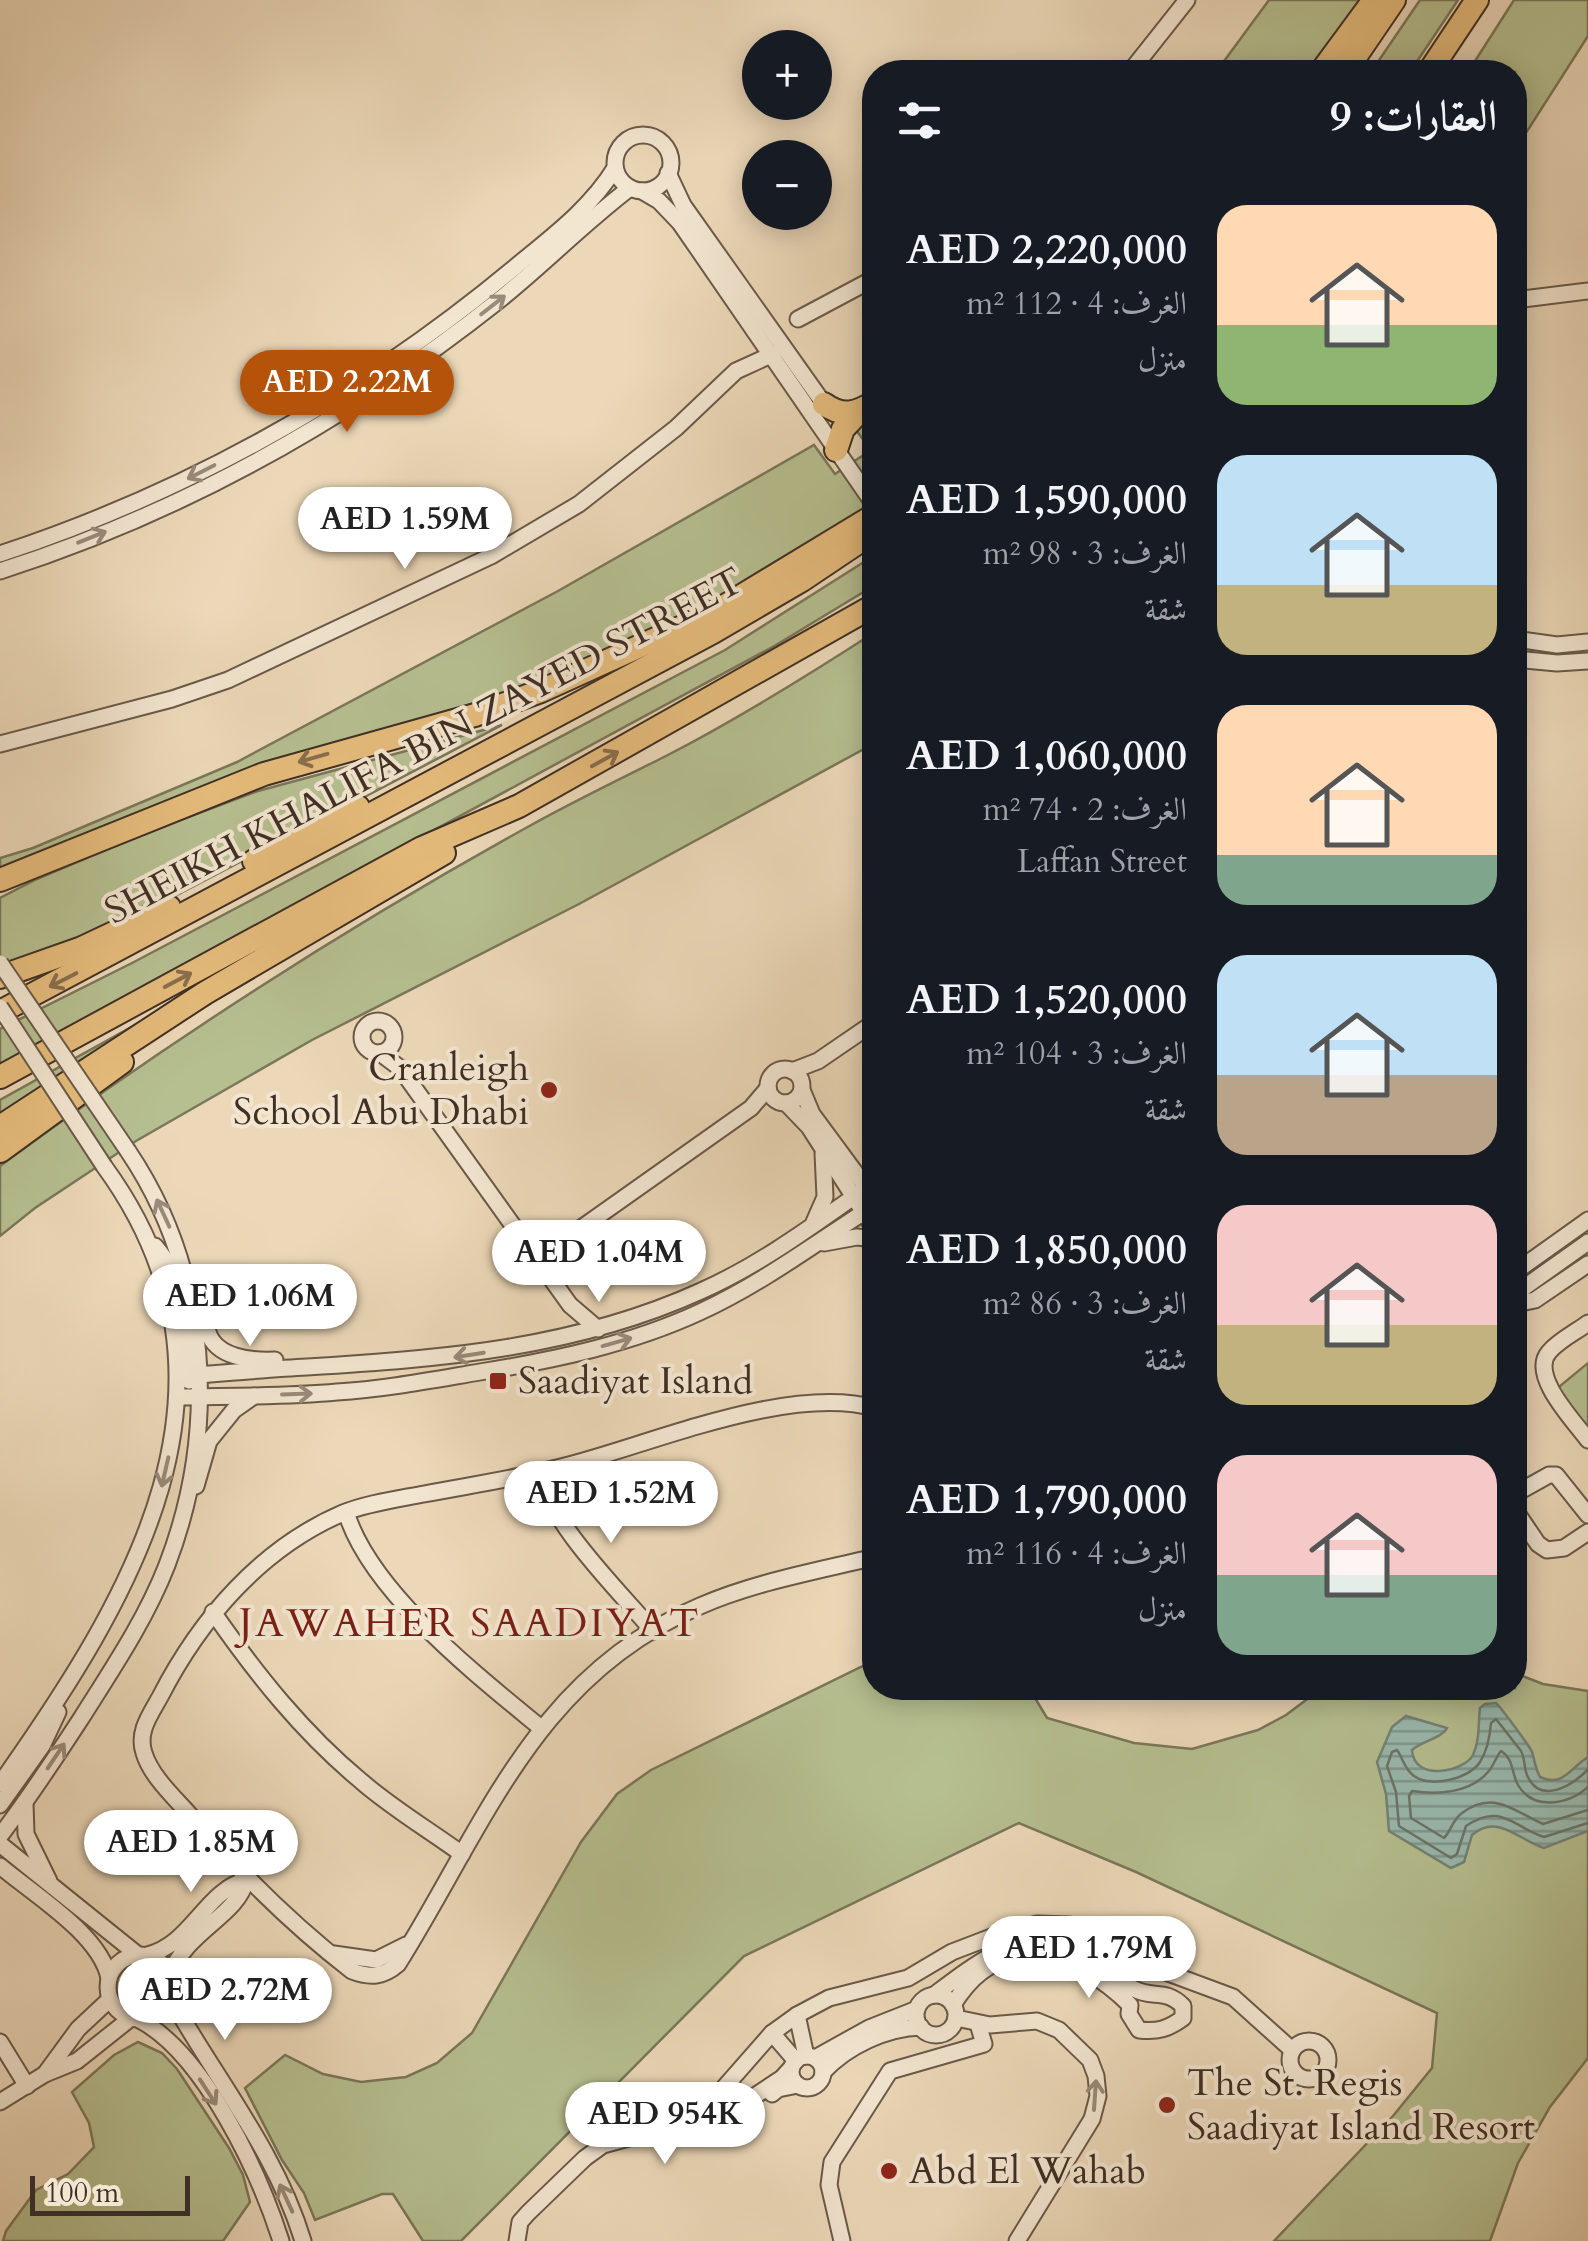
<!DOCTYPE html>
<html lang="ar">
<head>
<meta charset="utf-8">
<style>
	body { margin:0; font-family:Cardo,Amiri,serif; background:#242831; color:#f1f3f6; direction:rtl; height:100vh; display:flex; flex-direction:column; font-size:38px; white-space:nowrap }
	* { box-sizing:border-box; margin:0 }
	p { font-size:32px; color:#9ea1a6 }
	.icon { flex:none; width:55px; height:55px; fill:none; stroke:currentColor; stroke-width:2; stroke-linecap:round; stroke-linejoin:round }
	.map { position:relative; flex:1; overflow:hidden; direction:ltr }
	.drawer { position:absolute; left:862px; top:60px; width:665px; height:1640px; display:flex; flex-direction:column; background:#171b24; border-radius:40px; box-shadow:0 5px 25px #0003; direction:rtl }
	.drawer>* { flex:none }
	.controls { position:absolute; left:742px; top:30px; display:grid; gap:20px }
	.controls a { display:grid; place-items:center; width:90px; height:90px; border-radius:50%; background:#171b24; box-shadow:0 5px 25px #0003; font-size:50px }
	.scale { position:absolute; left:30px; bottom:25px; width:160px; box-sizing:border-box; padding-left:10px; border:5px solid #3f2f24; border-top:0; font-size:28px; line-height:35px; white-space:nowrap; color:#3f2f24; -webkit-text-stroke:8px #f3e6d1; paint-order:stroke }
	.price { position:absolute; translate:-50% -85px; padding:0 22px; border-radius:35px; background:#fff; color:#222; font-size:32px; line-height:65px; filter:drop-shadow(0 2px 5px #0008) }
	.price::after { content:''; position:absolute; left:50%; top:60px; width:30px; height:22px; margin-left:-15px; background:inherit; clip-path:polygon(0 0,100% 0,50% 100%) }
	.price.on { background:#b45309; color:#fff }
	ul { padding:0; list-style:none }
	li { display:flex; align-items:center; gap:30px; height:250px; padding:0 30px }
	li span { display:grid; place-items:center; flex:none; width:280px; height:200px; border-radius:30px; color:#555 }
	li>.icon { margin-inline-start:auto }
	span .icon { width:120px; height:120px; fill:#fffc; stroke-width:1 }
	li b { font-size:42px }
	h2 { display:flex; justify-content:space-between; align-items:center; height:120px; padding:0 30px; font-size:42px }
	.map>svg:first-child { display:block }
</style>
</head>
<body>
<div class="map">
<svg width="1588" height="2241" viewBox="0 0 1588 2241">
	<defs>
		<pattern id="water-rules" width="6" height="5" patternUnits="userSpaceOnUse" patternTransform="scale(2.5)"><rect width="6" height="5" fill="#99baaf"/><path d="M0 2.5h6" fill="none" stroke="#7e988e"/></pattern>
	</defs>
	<rect width="100%" height="100%" fill="#ecd8b8"/>
	<filter id="stains"><feTurbulence type="fractalNoise" baseFrequency=".002" numOctaves="4"/><feColorMatrix values="0 0 0 0 .2 0 0 0 0 .09 0 0 0 0 .02 0 0 0 .5 -.17"/></filter>
	<radialGradient id="worn" r=".72"><stop offset=".6" stop-color="#630" stop-opacity="0"/><stop offset="1" stop-color="#630" stop-opacity=".3"/></radialGradient>
	<!-- green -->
	<g fill="#b6bf90" stroke="#7a775a" stroke-width="2.5">
		<path d="M1269 0H1365L1311 72H1216Z"/>
		<path d="M1420 0H1458L1410 72H1371Z"/>
		<path d="M1514 0H1588V36L1515 150V72H1468Z"/>
		<path d="M875 417V508L780 572 592 662 0 872V858L33 848 237 762 558 591 814 445 835 474 871 450 856 430Z"/>
		<path d="M875 555V585L776 645 0 1065V1029L132 963 725 650Z"/>
		<path d="M875 632V743L579 904 312 1040 136 1141 35 1208 0 1236V1166C167 1043 342 930 524 829 570 803 618 780 666 756 738 719 807 676 875 632Z"/>
		<path d="M502 725 121 924 0 976V898L37 879 143 834 258 791Z"/>
		<path d="M171 1005 0 1120V1100Z"/>
		<path d="M1588 1363V1441L1554 1391Z"/>
		<path d="M875 1660V1688H1029L1047 1718 1134 1743 1192 1749 1258 1730 1286 1715 1322 1688H1515V1673L1543 1684 1588 1691V2058L1550 2107 1518 2163 1490 2241H1274L1393 2116 1432 2068 1437 2013 1136 1872 1019 1823 744 1956 461 2241H423L393 2194H382L315 2220 304 2193 282 2160 245 2088 285 2055 323 2074 361 2082 406 2077 437 2063 472 2033 581 1842 617 1794 651 1770Z"/>
		<path d="M138 2042 162 2053 177 2069 229 2148 243 2175 250 2202 223 2241H3L6 2231 36 2190 68 2174 94 2147 89 2123 72 2092 114 2055Z"/>
	</g>
	<!-- water -->
	<path fill="url(#water-rules)" stroke="#758277" stroke-width="2.5" d="M1496 1703C1499 1705 1531 1748 1532 1752 1535 1761 1535 1768 1540 1777 1563 1788 1571 1767 1588 1757V1831L1544 1848C1518 1840 1498 1813 1472 1835L1464 1862 1451 1868 1389 1831 1386 1794 1377 1762 1392 1727 1406 1716 1447 1728C1442 1738 1422 1741 1412 1750 1414 1783 1465 1771 1473 1755 1480 1740 1478 1724 1480 1708L1485 1704Z"/>
	<g fill="none" stroke-linecap="round" stroke-linejoin="round">
		<!-- shore -->
		<g stroke="#6c746a" stroke-width="2.5">
			<path d="M1588 1769C1574 1785 1540 1806 1527 1775 1524 1768 1525 1758 1521 1751 1518 1747 1499 1723 1496 1719L1491 1723C1490 1735 1487 1751 1480 1762 1469 1779 1431 1788 1414 1776 1404 1769 1403 1758 1397 1750L1392 1752 1387 1766 1396 1792 1399 1826 1451 1858 1457 1854 1466 1826C1501 1802 1513 1827 1544 1837L1588 1823"/>
			<path d="M1588 1787C1569 1805 1533 1811 1518 1785 1511 1772 1514 1759 1501 1751 1496 1757 1494 1765 1488 1772 1470 1793 1438 1795 1412 1791L1409 1796 1411 1818 1444 1838C1451 1831 1453 1819 1462 1813 1494 1789 1515 1812 1543 1824L1588 1810"/>
		</g>
		<!-- minor casing -->
		<g stroke="#6a5949" stroke-width="19">
			<g id="minor">
				<path d="M1130 72 1187 0"/>
				<circle cx="643" cy="163" r="28"/>
				<path d="M668 173 683 205 824 404"/>
				<path d="M642 191 659 201 680 223 875 506"/>
				<path d="M1515 300 1588 291"/>
				<path d="M798 319 875 278"/>
				<path d="M0 554C188 492 361 395 514 268 550 238 590 209 615 168"/>
				<path d="M0 571C181 513 349 419 498 301 543 265 584 223 630 188"/>
				<path d="M1515 639 1557 645 1588 642"/>
				<path d="M1515 659 1557 663 1588 661"/>
				<path d="M0 744 172 699 228 680 491 556 579 504 676 428 736 371 773 354"/>
				<circle cx="378" cy="1037" r="16"/>
				<path d="M380 1053 400 1068 570 1305 598 1329"/>
				<circle cx="785" cy="1086" r="17"/>
				<path d="M792 1071 818 1061 875 1022"/>
				<path d="M802 1090 812 1114 871 1194"/>
				<path d="M786 1103 809 1127 875 1230"/>
				<path d="M814 1222 825 1197 823 1153"/>
				<path d="M824 1243 857 1237 875 1239"/>
				<path d="M155 1246C189 1285 184 1333 189 1381"/>
				<path d="M536 1260 751 1108 768 1088"/>
				<path d="M1515 1272 1588 1220"/>
				<path d="M1515 1294 1588 1242"/>
				<path d="M199 1299C205 1310 205 1320 208 1332 216 1358 252 1361 275 1360"/>
				<path d="M1515 1304 1535 1300 1588 1264"/>
				<path d="M1588 1323C1576 1332 1559 1340 1549 1352 1529 1375 1574 1421 1588 1440"/>
				<path d="M178 1376C221 1374 264 1369 307 1367 442 1359 576 1348 701 1291 764 1263 819 1221 875 1182"/>
				<path d="M177 1397C230 1396 284 1397 337 1392 385 1389 432 1380 480 1372 555 1360 631 1344 700 1312 763 1283 817 1242 875 1205"/>
				<path d="M875 1408C788 1384 652 1444 565 1466 519 1478 471 1485 424 1494 398 1499 368 1503 343 1513 261 1548 200 1619 160 1697 150 1715 137 1732 144 1753 151 1776 173 1796 189 1814 239 1872 291 1924 352 1971 370 1978 383 1977 398 1964 485 1825 536 1675 700 1606 755 1582 817 1571 875 1557"/>
				<path d="M541 1472C545 1519 621 1593 653 1631"/>
				<path d="M196 1486 209 1441 234 1410 254 1396"/>
				<path d="M1515 1494 1549 1475H1556L1588 1515"/>
				<path d="M1515 1510 1538 1544 1547 1550 1564 1548 1588 1532"/>
				<path d="M346 1512C370 1592 478 1676 541 1728"/>
				<path d="M213 1612C256 1674 303 1733 361 1781 392 1808 429 1830 462 1854"/>
				<path d="M0 1784C132 1597 263 1384 104 1166"/>
				<path d="M25 1804 26 1834 49 1881"/>
				<path d="M0 1805 42 1746 58 1712"/>
				<path d="M0 1836C29 1798 56 1757 82 1717 113 1668 146 1619 167 1565 219 1429 210 1273 128 1151"/>
				<path d="M0 1844 138 1955"/>
				<path d="M0 1866C33 1894 100 1934 109 1978"/>
				<path d="M334 1954 376 1960 406 1945"/>
				<path d="M147 1955C191 1945 205 1891 246 1880 238 1916 184 1932 170 1976"/>
				<circle cx="140" cy="1987" r="32"/>
				<path d="M934 1995C982 1959 1019 1927 1082 1955 1101 1964 1116 1979 1134 1989 1153 1999 1165 1988 1183 2006V2018C1168 2029 1158 2032 1139 2030L1129 2014 1130 2005C1076 1951 999 1928 953 2005"/>
				<circle cx="936" cy="2015" r="20"/>
				<path d="M170 1997C215 2078 276 2151 303 2241"/>
				<path d="M797 2015 806 2056"/>
				<path d="M956 2018 990 2025 1037 2021 1059 2030 1090 2060 1096 2076 1098 2096 1092 2119 1017 2241"/>
				<path d="M138 2019C204 2053 259 2172 281 2241"/>
				<path d="M772 2033 796 2061"/>
				<circle cx="1309" cy="2060" r="19"/>
				<path d="M0 2042 27 2086"/>
				<circle cx="807" cy="2072" r="16"/>
				<path d="M815 2058 869 2028 917 2009"/>
				<path d="M823 2072C847 2046 886 2028 921 2027"/>
				<path d="M45 2074 78 2029 110 1999"/>
				<path d="M772 2094 778 2089 798 2085"/>
				<path d="M0 2102 45 2074 77 2061 131 2018"/>
				<path d="M659 2106 682 2107 722 2090 772 2033 797 2015 829 1998 908 1978 952 1952 999 1934 1037 1924 1069 1925 1144 1964 1233 1997 1292 2050"/>
				<path d="M517 2241 520 2222 528 2213 585 2158 603 2145 636 2136 687 2133 714 2123 782 2078 792 2067"/>
				<path d="M842 2241 829 2185 832 2162 890 2071 984 2044 978 2024"/>
			</g>
		</g>
		<!-- highway casing -->
		<g stroke="#3f2f24" stroke-width="26">
			<g id="highway">
				<path d="M1321 72 1374 0"/>
				<path d="M1345 72 1394 0"/>
				<path d="M1429 72 1477 0"/>
				<path d="M824 404C843 418 857 413 875 402"/>
				<path d="M836 450 843 429 859 412"/>
				<path d="M254 861 358 807"/>
				<path d="M0 880 264 774 475 715 541 691 715 612 875 515"/>
				<path d="M0 977 82 948 169 907"/>
				<path d="M0 1012 713 632 802 580 875 531"/>
				<path d="M0 1077 422 848 519 806 875 605"/>
				<path d="M0 1127 205 993 444 853"/>
				<path d="M0 1151 122 1062"/>
			</g>
		</g>
		<!-- minor -->
		<use href="#minor" stroke="#f3e6d1" stroke-width="15"/>
		<!-- highway -->
		<use href="#highway" stroke="#e6bc7c" stroke-width="22"/>
		<!-- minor-bridge casing -->
		<g stroke="#6a5949" stroke-width="19" stroke-linecap="butt">
			<g id="minor-bridge">
				<path d="M0 963 128 1151"/>
				<path d="M0 1007 104 1166"/>
			</g>
		</g>
		<!-- minor-bridge -->
		<use href="#minor-bridge" stroke="#f3e6d1" stroke-width="15"/>
	</g>
	<!-- one-way arrows -->
	<defs><path id="oneway-shaft" d="M-6 0H5M1.5-3L5.5 0L1.5 3" fill="none" stroke-width="1.6" stroke-linecap="round" stroke-linejoin="round" transform="scale(2.5)"/></defs>
	<g stroke="#998a7a">
		<use href="#oneway-shaft" transform="translate(493 305) rotate(-38)"/>
		<use href="#oneway-shaft" transform="translate(201 472) rotate(153)"/>
		<use href="#oneway-shaft" transform="translate(92 537) rotate(-22)"/>
		<use href="#oneway-shaft" transform="translate(163 1213) rotate(-115)"/>
		<use href="#oneway-shaft" transform="translate(617 1342) rotate(-16)"/>
		<use href="#oneway-shaft" transform="translate(469 1355) rotate(171)"/>
		<use href="#oneway-shaft" transform="translate(297 1394) rotate(-2)"/>
		<use href="#oneway-shaft" transform="translate(165 1472) rotate(103)"/>
		<use href="#oneway-shaft" transform="translate(56 1756) rotate(-56)"/>
		<use href="#oneway-shaft" transform="translate(208 2092) rotate(57)"/>
		<use href="#oneway-shaft" transform="translate(1095 2095) rotate(-86)"/>
		<use href="#oneway-shaft" transform="translate(286 2198) rotate(-115)"/>
	</g>
	<g stroke="#8a6e4c">
		<use href="#oneway-shaft" transform="translate(313 758) rotate(164)"/>
		<use href="#oneway-shaft" transform="translate(605 759) rotate(-29)"/>
		<use href="#oneway-shaft" transform="translate(63 980) rotate(153)"/>
		<use href="#oneway-shaft" transform="translate(178 980) rotate(-28)"/>
	</g>
	<!-- markers -->
	<g fill="#8f2418" stroke="#f3e6d1" stroke-width="4">
		<circle cx="549" cy="1090" r="10"/>
		<rect x="488" y="1371" width="20" height="20" rx="5"/>
		<circle cx="1167" cy="2105" r="10"/>
		<circle cx="889" cy="2171" r="10"/>
	</g>
	<g text-anchor="middle" dominant-baseline="central" stroke-width="8" stroke-linejoin="round" paint-order="stroke">
		<!-- street labels -->
		<g font-size="38" fill="#3f2f24" stroke="#f3e6d1">
			<text transform="translate(424 746) rotate(-28)">SHEIKH KHALIFA BIN ZAYED STREET</text>
		</g>
		<!-- poi labels -->
		<g font-size="38" fill="#3f2f24" stroke="#f3e6d1" text-anchor="start">
			<text x="529" y="1068" text-anchor="end">Cranleigh<tspan x="529" dy="44">School Abu Dhabi</tspan></text>
			<text x="518" y="1381">Saadiyat Island</text>
			<text x="1187" y="2083">The St. Regis<tspan x="1187" dy="44">Saadiyat Island Resort</tspan></text>
			<text x="909" y="2171">Abd El Wahab</text>
		</g>
		<!-- neighbourhood labels -->
		<g font-size="40" letter-spacing="2.5" fill="#7a1f14" stroke="#f3e6d1">
			<text x="470" y="1623">JAWAHER SAADIYAT</text>
		</g>
	</g>
	<rect width="100%" height="100%" filter="url(#stains)"/>
	<rect width="100%" height="100%" fill="url(#worn)"/>
</svg>
<div class="controls">
<a>+</a>
<a>−</a>
</div>
<div class="scale">100 m</div>
<b class="price on" style="left:347px;top:435px">AED 2.22M</b>
<b class="price" style="left:405px;top:572px">AED 1.59M</b>
<b class="price" style="left:599px;top:1305px">AED 1.04M</b>
<b class="price" style="left:250px;top:1349px">AED 1.06M</b>
<b class="price" style="left:611px;top:1546px">AED 1.52M</b>
<b class="price" style="left:191px;top:1895px">AED 1.85M</b>
<b class="price" style="left:1089px;top:2001px">AED 1.79M</b>
<b class="price" style="left:225px;top:2043px">AED 2.72M</b>
<b class="price" style="left:665px;top:2167px">AED 954K</b>
<section class="drawer">
<h2>العقارات: 9<svg class="icon" aria-label="filters" viewBox="0 0 24 24"><path d="M4 7h16M4 17h16"/><circle cx="9" cy="7" r="2"/><circle cx="15" cy="17" r="2"/></svg></h2>
<ul>
<li><span style="background:linear-gradient(#ffd9b3 60%,#8fb573 0)"><svg class="icon" aria-label="home" viewBox="0 0 24 24"><path d="M3 11l9-7 9 7M6 9v11h12V9"/></svg></span><div><b>AED 2,220,000</b><p>الغرف: 4 · 112 m²</p><p>منزل</p></div></li>
<li><span style="background:linear-gradient(#bfe0f5 65%,#c2b280 0)"><svg class="icon" aria-label="home" viewBox="0 0 24 24"><path d="M3 11l9-7 9 7M6 9v11h12V9"/></svg></span><div><b>AED 1,590,000</b><p>الغرف: 3 · 98 m²</p><p>شقة</p></div></li>
<li><span style="background:linear-gradient(#ffd9b3 75%,#7fa58c 0)"><svg class="icon" aria-label="home" viewBox="0 0 24 24"><path d="M3 11l9-7 9 7M6 9v11h12V9"/></svg></span><div><b>AED 1,060,000</b><p>الغرف: 2 · 74 m²</p><p>Laffan Street</p></div></li>
<li><span style="background:linear-gradient(#bfe0f5 60%,#b9a48a 0)"><svg class="icon" aria-label="home" viewBox="0 0 24 24"><path d="M3 11l9-7 9 7M6 9v11h12V9"/></svg></span><div><b>AED 1,520,000</b><p>الغرف: 3 · 104 m²</p><p>شقة</p></div></li>
<li><span style="background:linear-gradient(#f6c9c9 60%,#c2b280 0)"><svg class="icon" aria-label="home" viewBox="0 0 24 24"><path d="M3 11l9-7 9 7M6 9v11h12V9"/></svg></span><div><b>AED 1,850,000</b><p>الغرف: 3 · 86 m²</p><p>شقة</p></div></li>
<li><span style="background:linear-gradient(#f6c9c9 60%,#7fa58c 0)"><svg class="icon" aria-label="home" viewBox="0 0 24 24"><path d="M3 11l9-7 9 7M6 9v11h12V9"/></svg></span><div><b>AED 1,790,000</b><p>الغرف: 4 · 116 m²</p><p>منزل</p></div></li>
</ul>
</section>
</div>
</body>
</html>
